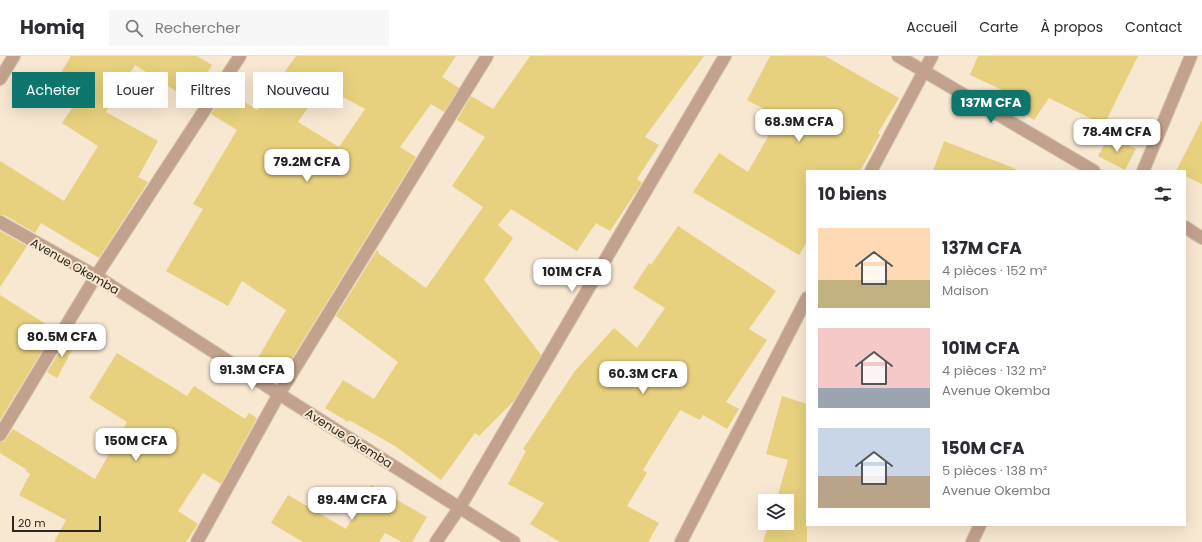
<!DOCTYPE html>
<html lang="fr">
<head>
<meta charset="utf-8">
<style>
	body { margin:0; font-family:Poppins,sans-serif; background:#f7f7f7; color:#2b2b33; height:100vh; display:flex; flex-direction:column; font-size:15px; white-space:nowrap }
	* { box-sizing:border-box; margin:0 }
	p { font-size:13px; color:#7c7c81 }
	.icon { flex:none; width:22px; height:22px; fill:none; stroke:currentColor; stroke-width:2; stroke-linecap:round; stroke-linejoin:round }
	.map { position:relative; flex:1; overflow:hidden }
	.drawer { position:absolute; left:806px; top:114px; width:380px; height:356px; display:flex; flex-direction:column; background:#fff; border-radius:0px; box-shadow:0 4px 16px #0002 }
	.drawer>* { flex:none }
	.top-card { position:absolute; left:12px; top:16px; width:380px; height:36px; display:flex; gap:8px }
	.fabs { position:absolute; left:758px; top:438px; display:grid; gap:8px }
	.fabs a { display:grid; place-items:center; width:36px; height:36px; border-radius:0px; background:#fff; box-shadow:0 4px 16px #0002; font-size:20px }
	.scale { position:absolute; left:12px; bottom:10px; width:89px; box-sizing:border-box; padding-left:4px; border:2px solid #2b251c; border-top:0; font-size:11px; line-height:14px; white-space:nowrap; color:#2b251c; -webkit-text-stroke:3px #f8e7d1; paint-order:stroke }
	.price { position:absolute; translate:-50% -34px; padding:0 9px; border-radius:8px; background:#fff; color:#222; font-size:13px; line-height:26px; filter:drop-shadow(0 1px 2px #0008) }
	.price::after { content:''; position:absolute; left:50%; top:24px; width:12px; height:9px; margin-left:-6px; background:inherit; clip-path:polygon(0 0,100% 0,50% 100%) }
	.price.on { background:#0f766e; color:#fff }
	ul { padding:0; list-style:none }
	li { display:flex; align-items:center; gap:12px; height:100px; padding:0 12px }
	li span { display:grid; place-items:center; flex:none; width:112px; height:80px; border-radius:0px; color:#555 }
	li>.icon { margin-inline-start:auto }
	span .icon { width:48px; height:48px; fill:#fffc; stroke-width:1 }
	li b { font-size:17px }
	h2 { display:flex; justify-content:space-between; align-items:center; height:48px; padding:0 12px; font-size:17px }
	.chip { padding:0 14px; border-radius:0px; background:#fff; box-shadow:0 4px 16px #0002; font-size:14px; line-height:36px }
	.chip.on { background:#0f766e; color:#fff }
	header { display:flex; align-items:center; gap:24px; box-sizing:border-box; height:56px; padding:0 20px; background:#fff; border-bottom:1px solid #e1e1e2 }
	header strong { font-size:19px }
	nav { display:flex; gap:22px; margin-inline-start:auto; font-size:14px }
	.search { width:280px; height:36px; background:#f7f7f7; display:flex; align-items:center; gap:10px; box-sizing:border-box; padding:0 14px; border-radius:0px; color:#7c7c81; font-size:15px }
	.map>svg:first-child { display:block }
</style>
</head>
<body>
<header>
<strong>Homiq</strong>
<div class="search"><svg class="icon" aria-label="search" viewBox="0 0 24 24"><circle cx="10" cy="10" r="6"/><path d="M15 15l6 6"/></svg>Rechercher</div>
<nav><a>Accueil</a><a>Carte</a><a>À propos</a><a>Contact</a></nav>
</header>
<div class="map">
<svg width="1202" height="486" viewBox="0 0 1202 486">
	<rect width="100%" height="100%" fill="#f8e7d1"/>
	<!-- building -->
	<g fill="#e7d17e" fill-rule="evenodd">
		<path d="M71 0H197L212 9 205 21 214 26 199 50 135 9 106 56 158 85 138 121 148 126 99 202 41 167 35 177 4 159H0V105L64 145 98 90 62 67 74 49 50 35Z"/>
		<path d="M296 0H456L442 21 459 32 444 56 431 48 400 91 416 101 280 322 255 307 286 254 242 225 228 250 166 215 203 153 193 148 237 74 211 58 227 34 257 54ZM323 30 365 53 339 91 298 66Z"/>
		<path d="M530 0H704L645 81 659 89 637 123 642 127 610 175 596 167 577 195 511 153 498 169 513 182 484 224 541 299 514 345 479 380 475 377 441 424 395 390 349 364 348 366 325 352 343 324 374 343 398 306 336 260 377 194 379 196 378 197 426 232 483 151 452 130 485 81 457 64 471 40 493 53Z"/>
		<path d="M770 0H825L899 42 878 77 880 79 860 115H807V186L799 199 693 136 719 97 748 116 779 61 747 44Z"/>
		<path d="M978 0H1138L1104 69 1049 42 1034 64 1006 46 1011 38 970 19Z"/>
		<path d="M1202 64V128L1185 120V115H1176Z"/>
		<path d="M1110 79 1136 93 1125 114 1098 100Z"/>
		<path d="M944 85 1016 113V115H933Z"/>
		<path d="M678 170 776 235 749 273 767 284 726 346 739 353 727 373 703 359 700 364 680 354 643 414 647 417 627 450 659 467 648 486H560L530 468 544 447 508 428 526 395 523 393 575 315 614 272 637 292 665 252 633 232 649 207 651 209Z"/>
		<path d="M0 175 27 190 0 231Z"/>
		<path d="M0 239 55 274 0 364Z"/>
		<path d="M68 282 76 287 57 322 47 316Z"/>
		<path d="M117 297 187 340 194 330 245 363 249 357 257 362 221 428 203 417 178 455 198 468 186 486H54L66 464 19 439 30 418 26 415 27 414 0 397V386H3L6 383 13 373 95 423 127 366 89 342Z"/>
		<path d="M782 340 807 348V486H763L769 467H787V445H776L788 404 766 398Z"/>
		<path d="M371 429 427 461 412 486H402L385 477 379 486H303L271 467 288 439 346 473Z"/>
	</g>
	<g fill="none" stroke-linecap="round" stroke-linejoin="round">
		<!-- minor casing -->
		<g stroke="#d3c4b0" stroke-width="14">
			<g id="minor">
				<path d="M898 0 1094 115"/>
				<path d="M0 23 14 0"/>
				<path d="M871 115 932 0"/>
				<path d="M1143 115 1191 0"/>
				<path d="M0 166 96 220 279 338 514 486"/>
				<path d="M1185 171 1202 182"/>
				<path d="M0 379 96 220 240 0"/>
				<path d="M197 486 279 338 487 0"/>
				<path d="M436 486 460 451 725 0"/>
				<path d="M681 486 807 242"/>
				<path d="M972 486 980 469"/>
			</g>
		</g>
		<!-- minor -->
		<use href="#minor" stroke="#c2a28d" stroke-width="12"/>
	</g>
	<g text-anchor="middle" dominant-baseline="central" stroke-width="4" stroke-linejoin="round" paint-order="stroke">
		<!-- street labels -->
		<g font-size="12" fill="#2b251c" stroke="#f8e7d1">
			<text transform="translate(75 210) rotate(30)">Avenue Okemba</text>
			<text transform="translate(349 382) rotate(32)">Avenue Okemba</text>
		</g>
	</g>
</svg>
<div class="fabs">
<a><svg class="icon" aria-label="layers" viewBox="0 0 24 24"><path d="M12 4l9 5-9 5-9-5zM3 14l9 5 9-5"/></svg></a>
</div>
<div class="scale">20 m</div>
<b class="price on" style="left:991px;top:68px">137M CFA</b>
<b class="price" style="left:799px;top:87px">68.9M CFA</b>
<b class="price" style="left:1117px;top:97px">78.4M CFA</b>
<b class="price" style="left:307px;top:127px">79.2M CFA</b>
<b class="price" style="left:572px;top:237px">101M CFA</b>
<b class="price" style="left:62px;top:302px">80.5M CFA</b>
<b class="price" style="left:252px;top:335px">91.3M CFA</b>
<b class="price" style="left:643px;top:339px">60.3M CFA</b>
<b class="price" style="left:136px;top:406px">150M CFA</b>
<b class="price" style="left:352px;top:465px">89.4M CFA</b>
<div class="top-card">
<a class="chip on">Acheter</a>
<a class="chip">Louer</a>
<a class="chip">Filtres</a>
<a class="chip">Nouveau</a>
</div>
<section class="drawer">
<h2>10 biens<svg class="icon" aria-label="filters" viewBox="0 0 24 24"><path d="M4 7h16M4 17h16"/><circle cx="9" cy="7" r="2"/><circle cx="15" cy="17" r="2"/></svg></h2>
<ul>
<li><span style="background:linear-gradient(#ffd9b3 65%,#c2b280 0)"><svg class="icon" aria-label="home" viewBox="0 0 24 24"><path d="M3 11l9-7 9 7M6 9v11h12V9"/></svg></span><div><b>137M CFA</b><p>4 pièces · 152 m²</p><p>Maison</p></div></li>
<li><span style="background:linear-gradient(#f6c9c9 75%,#9aa5b1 0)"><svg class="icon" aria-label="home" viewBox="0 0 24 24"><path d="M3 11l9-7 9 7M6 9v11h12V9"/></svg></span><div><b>101M CFA</b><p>4 pièces · 132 m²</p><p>Avenue Okemba</p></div></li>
<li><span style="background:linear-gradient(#c9d6e8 60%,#b9a48a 0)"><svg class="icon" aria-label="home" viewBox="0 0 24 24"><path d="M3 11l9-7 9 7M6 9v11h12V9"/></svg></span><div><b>150M CFA</b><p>5 pièces · 138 m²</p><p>Avenue Okemba</p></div></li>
</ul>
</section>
</div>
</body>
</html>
